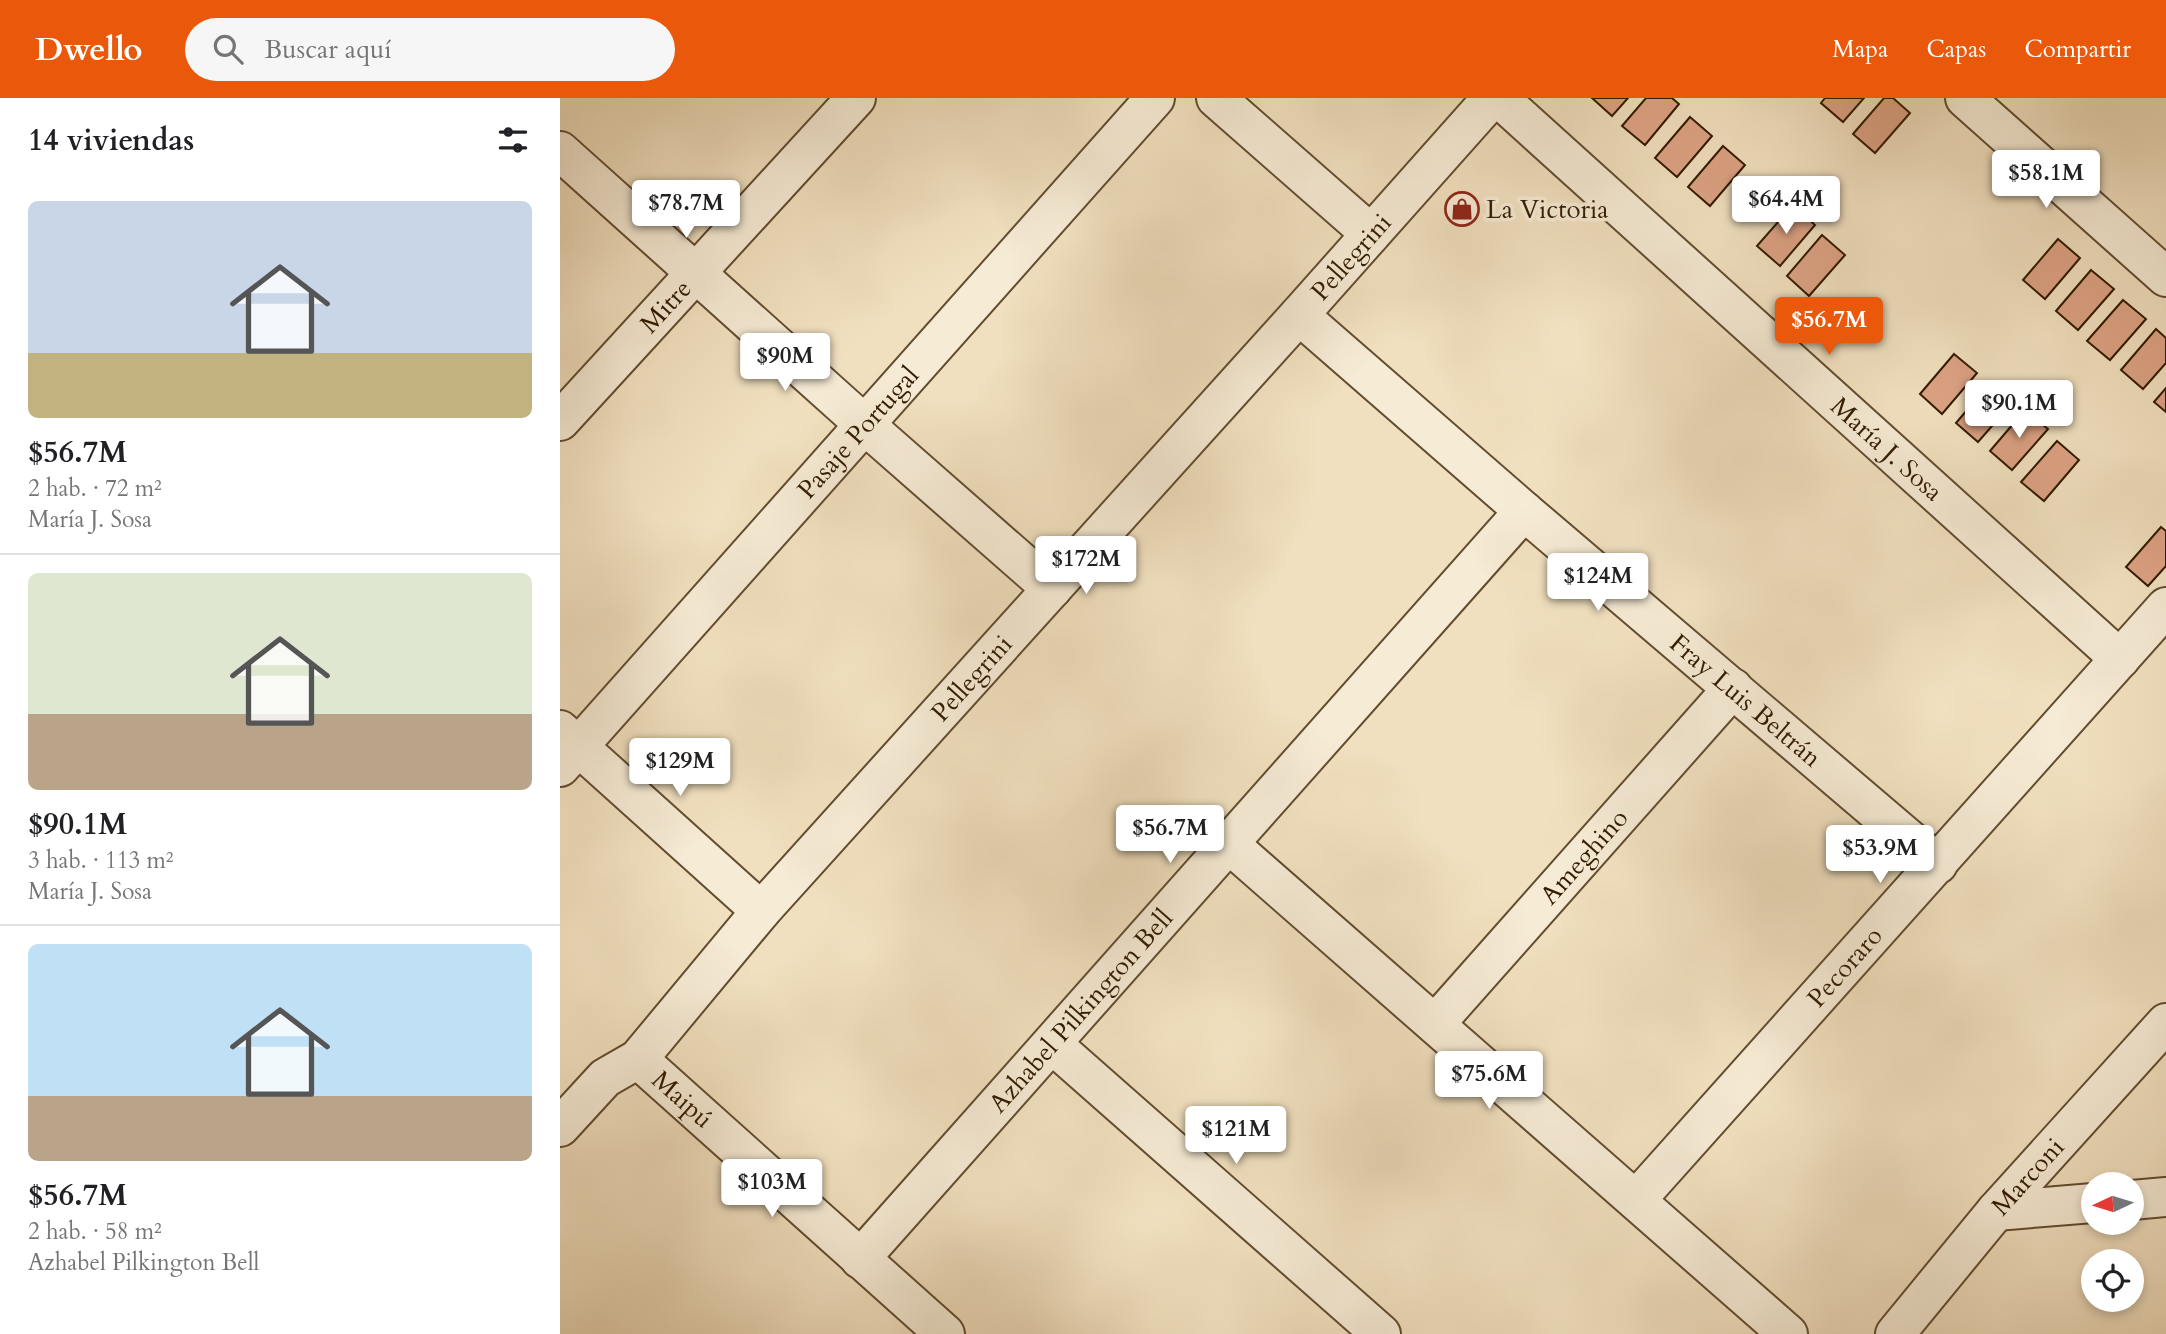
<!DOCTYPE html>
<html lang="es">
<head>
<meta charset="utf-8">
<style>
	body { margin:0; font-family:Cardo,serif; background:#f6f6f6; color:#202124; height:100vh; display:flex; flex-direction:column; font-size:26px; white-space:nowrap }
	* { box-sizing:border-box; margin:0 }
	p { font-size:23px; color:#757577 }
	.icon { flex:none; width:38px; height:38px; fill:none; stroke:currentColor; stroke-width:2; stroke-linecap:round; stroke-linejoin:round }
	.map { position:relative; flex:1; overflow:hidden }
	.drawer { display:flex; flex-direction:column; background:#fff; width:560px }
	.drawer>* { flex:none }
	.needle { width:46px; rotate:266deg }
	.fabs { position:absolute; left:1521px; top:1074px; display:grid; gap:14px }
	.fabs a { display:grid; place-items:center; width:63px; height:63px; border-radius:50%; background:#fff; box-shadow:0 4px 10px #0003; font-size:35px }
	.price { position:absolute; translate:-50% -60px; padding:0 16px; border-radius:7px; background:#fff; color:#222; font-size:23px; line-height:46px; filter:drop-shadow(0 2px 4px #0008) }
	.price::after { content:''; position:absolute; left:50%; top:42px; width:21px; height:16px; margin-left:-10px; background:inherit; clip-path:polygon(0 0,100% 0,50% 100%) }
	.price.active { background:#ea580c; color:#fff }
	ul { padding:0; list-style:none }
	li { display:grid; align-content:center; gap:14px; height:371px; padding:0 28px }
	li+li { border-top:2px solid #e0e0e0 }
	li span { display:grid; place-items:center; height:217px; border-radius:10px; color:#555 }
	li>.icon { margin-inline-start:auto }
	span .icon { width:126px; height:126px; fill:#fffc; stroke-width:1 }
	li b { font-size:30px }
	h2 { display:flex; justify-content:space-between; align-items:center; height:84px; padding:0 28px; font-size:30px }
	header { display:flex; align-items:center; gap:42px; box-sizing:border-box; height:98px; padding:0 35px; background:#ea580c; color:#fff }
	header strong { font-size:33px }
	nav { display:flex; gap:38px; margin-inline-start:auto; font-size:24px }
	.search { width:490px; height:63px; background:#f6f6f6; display:flex; align-items:center; gap:18px; box-sizing:border-box; padding:0 24px; border-radius:38px; color:#757577; font-size:26px }
	main { display:flex; flex:1; min-height:0 }
	.map>svg:first-child { display:block }
</style>
</head>
<body>
<header>
<strong>Dwello</strong>
<div class="search"><svg class="icon" aria-label="search" viewBox="0 0 24 24"><circle cx="10" cy="10" r="6"/><path d="M15 15l6 6"/></svg>Buscar aquí</div>
<nav><a>Mapa</a><a>Capas</a><a>Compartir</a></nav>
</header>
<main>
<section class="drawer">
<h2>14 viviendas<svg class="icon" aria-label="filters" viewBox="0 0 24 24"><path d="M4 7h16M4 17h16"/><circle cx="9" cy="7" r="2"/><circle cx="15" cy="17" r="2"/></svg></h2>
<ul>
<li><span style="background:linear-gradient(#c9d6e8 70%,#c2b280 0)"><svg class="icon" aria-label="home" viewBox="0 0 24 24"><path d="M3 11l9-7 9 7M6 9v11h12V9"/></svg></span><div><b>$56.7M</b><p>2 hab. · 72 m²</p><p>María J. Sosa</p></div></li>
<li><span style="background:linear-gradient(#dfe7d0 65%,#b9a48a 0)"><svg class="icon" aria-label="home" viewBox="0 0 24 24"><path d="M3 11l9-7 9 7M6 9v11h12V9"/></svg></span><div><b>$90.1M</b><p>3 hab. · 113 m²</p><p>María J. Sosa</p></div></li>
<li><span style="background:linear-gradient(#bfe0f5 70%,#b9a48a 0)"><svg class="icon" aria-label="home" viewBox="0 0 24 24"><path d="M3 11l9-7 9 7M6 9v11h12V9"/></svg></span><div><b>$56.7M</b><p>2 hab. · 58 m²</p><p>Azhabel Pilkington Bell</p></div></li>
</ul>
</section>
<div class="map">
<svg width="1606" height="1236" viewBox="0 0 1606 1236">
	<rect width="100%" height="100%" fill="#f1e0bf"/>
	<filter id="stains"><feTurbulence type="fractalNoise" baseFrequency=".00286" numOctaves="4"/><feColorMatrix values="0 0 0 0 .2 0 0 0 0 .09 0 0 0 0 .02 0 0 0 .5 -.17"/></filter>
	<radialGradient id="worn" r=".72"><stop offset=".6" stop-color="#630" stop-opacity="0"/><stop offset="1" stop-color="#630" stop-opacity=".3"/></radialGradient>
	<!-- building -->
	<g fill="#dda385" stroke="#321b00" stroke-width="2">
		<path d="M1032 0H1068L1052 18Z"/>
		<path d="M1086 0H1112L1119 6 1085 47 1062 28Z"/>
		<path d="M1265 0H1304L1283 24 1261 5Z"/>
		<path d="M1324 0H1333L1350 15 1315 55 1293 36Z"/>
		<path d="M1130 19 1152 38 1117 79 1095 60Z"/>
		<path d="M1163 48 1185 67 1150 108 1128 89Z"/>
		<path d="M1233 107 1255 127 1220 168 1197 148Z"/>
		<path d="M1262 137 1285 157 1249 198 1227 178Z"/>
		<path d="M1498 141 1520 160 1485 201 1463 182Z"/>
		<path d="M1531 172 1554 191 1518 232 1496 213Z"/>
		<path d="M1563 202 1586 221 1550 262 1527 243Z"/>
		<path d="M1596 231 1606 240V265L1583 291 1561 272Z"/>
		<path d="M1394 256 1417 275 1382 316 1360 296Z"/>
		<path d="M1431 284 1453 304 1418 344 1396 325Z"/>
		<path d="M1606 290V314L1594 304Z"/>
		<path d="M1465 312 1488 331 1452 372 1430 353Z"/>
		<path d="M1497 343 1519 362 1484 403 1461 384Z"/>
		<path d="M1601 429 1606 433V468L1588 488 1566 469Z"/>
	</g>
	<g fill="none" stroke-linecap="round" stroke-linejoin="round">
		<!-- minor casing -->
		<g stroke="#624c30" stroke-width="42">
			<g id="minor">
				<path d="M656 0 811 136"/>
				<path id="s1" d="M939 0 1560 561"/>
				<path d="M1405 0 1606 179"/>
				<path d="M0 53 304 326 492 491"/>
				<path id="s2" d="M739 217 964 413 1378 766"/>
				<path id="s3" d="M0 323 296 0"/>
				<path d="M0 632 201 813"/>
				<path id="s4" d="M0 669 595 0"/>
				<path d="M669 746 1228 1236"/>
				<path id="s5" d="M875 926 1173 590"/>
				<path d="M492 946 821 1236"/>
				<path id="s6" d="M78 961 385 1236"/>
				<path id="s7" d="M0 1029 45 980 78 961 201 813 739 217 932 0"/>
				<path id="s8" d="M1076 1102 1606 509"/>
				<path d="M1572 1102 1606 1099"/>
				<path d="M1436 1113 1533 1105"/>
				<path id="s9" d="M300 1161 964 413"/>
				<path id="s10" d="M1335 1236 1436 1113 1606 925"/>
			</g>
		</g>
		<!-- minor -->
		<use href="#minor" stroke="#f6ebd5" stroke-width="38"/>
	</g>
	<!-- icons -->
	<defs>
		<g id="shop-ring" transform="scale(1.75)"><circle r="9.5" fill="#f6ebd5" stroke="#8f2418" stroke-width="1.5"/><path d="M-5-2.5h2.3a2.7 3.5 0 0 1 5.4 0H5L5.5 6h-11ZM-1.5-2.5h3a1.5 2.3 0 0 0-3 0Z" fill="#8f2418"/></g>
	</defs>
	<g fill-rule="evenodd">
		<use href="#shop-ring" x="902" y="111"/>
	</g>
	<g text-anchor="middle" dominant-baseline="central" stroke-width="7" stroke-linejoin="round" paint-order="stroke">
		<!-- poi labels -->
		<g font-size="26" fill="#321b00" stroke="#f6ebd5" text-anchor="start">
			<text x="926" y="111">La Victoria</text>
		</g>
		<!-- street labels -->
		<g font-size="26" fill="#321b00" stroke="#f6ebd5">
			<text stroke="none"><textPath href="#s7" startOffset="1178">Pellegrini</textPath></text>
			<text stroke="none"><textPath href="#s3" startOffset="156">Mitre</textPath></text>
			<text stroke="none"><textPath href="#s4" startOffset="448">Pasaje Portugal</textPath></text>
			<text stroke="none"><textPath href="#s1" startOffset="523">María J. Sosa</textPath></text>
			<text stroke="none"><textPath href="#s7" startOffset="611">Pellegrini</textPath></text>
			<text stroke="none"><textPath href="#s2" startOffset="590">Fray Luis Beltrán</textPath></text>
			<text stroke="none"><textPath href="#s5" startOffset="224">Ameghino</textPath></text>
			<text stroke="none"><textPath href="#s8" startOffset="313">Pecoraro</textPath></text>
			<text stroke="none"><textPath href="#s9" startOffset="332">Azhabel Pilkington Bell</textPath></text>
			<text stroke="none"><textPath href="#s6" startOffset="60">Maipú</textPath></text>
			<text stroke="none"><textPath href="#s10" startOffset="206">Marconi</textPath></text>
		</g>
	</g>
	<rect width="100%" height="100%" filter="url(#stains)"/>
	<rect width="100%" height="100%" fill="url(#worn)"/>
</svg>
<div class="fabs">
<a><svg class="needle" viewBox="-14 -14 28 28"><path d="M0-13l5 13h-10z" fill="#e53935"/><path d="M0 13l5-13h-10z" fill="#757577"/></svg></a>
<a><svg class="icon" aria-label="locate" viewBox="0 0 24 24"><circle cx="12" cy="12" r="6"/><path d="M12 2v4M12 18v4M2 12h4M18 12h4"/></svg></a>
</div>
<b class="price" style="left:1486px;top:112px">$58.1M</b>
<b class="price" style="left:1226px;top:138px">$64.4M</b>
<b class="price" style="left:126px;top:142px">$78.7M</b>
<b class="price active" style="left:1269px;top:259px">$56.7M</b>
<b class="price" style="left:225px;top:295px">$90M</b>
<b class="price" style="left:1459px;top:342px">$90.1M</b>
<b class="price" style="left:526px;top:498px">$172M</b>
<b class="price" style="left:1038px;top:515px">$124M</b>
<b class="price" style="left:120px;top:700px">$129M</b>
<b class="price" style="left:610px;top:767px">$56.7M</b>
<b class="price" style="left:1320px;top:787px">$53.9M</b>
<b class="price" style="left:929px;top:1013px">$75.6M</b>
<b class="price" style="left:676px;top:1068px">$121M</b>
<b class="price" style="left:212px;top:1121px">$103M</b>
</div>
</main>
</body>
</html>
